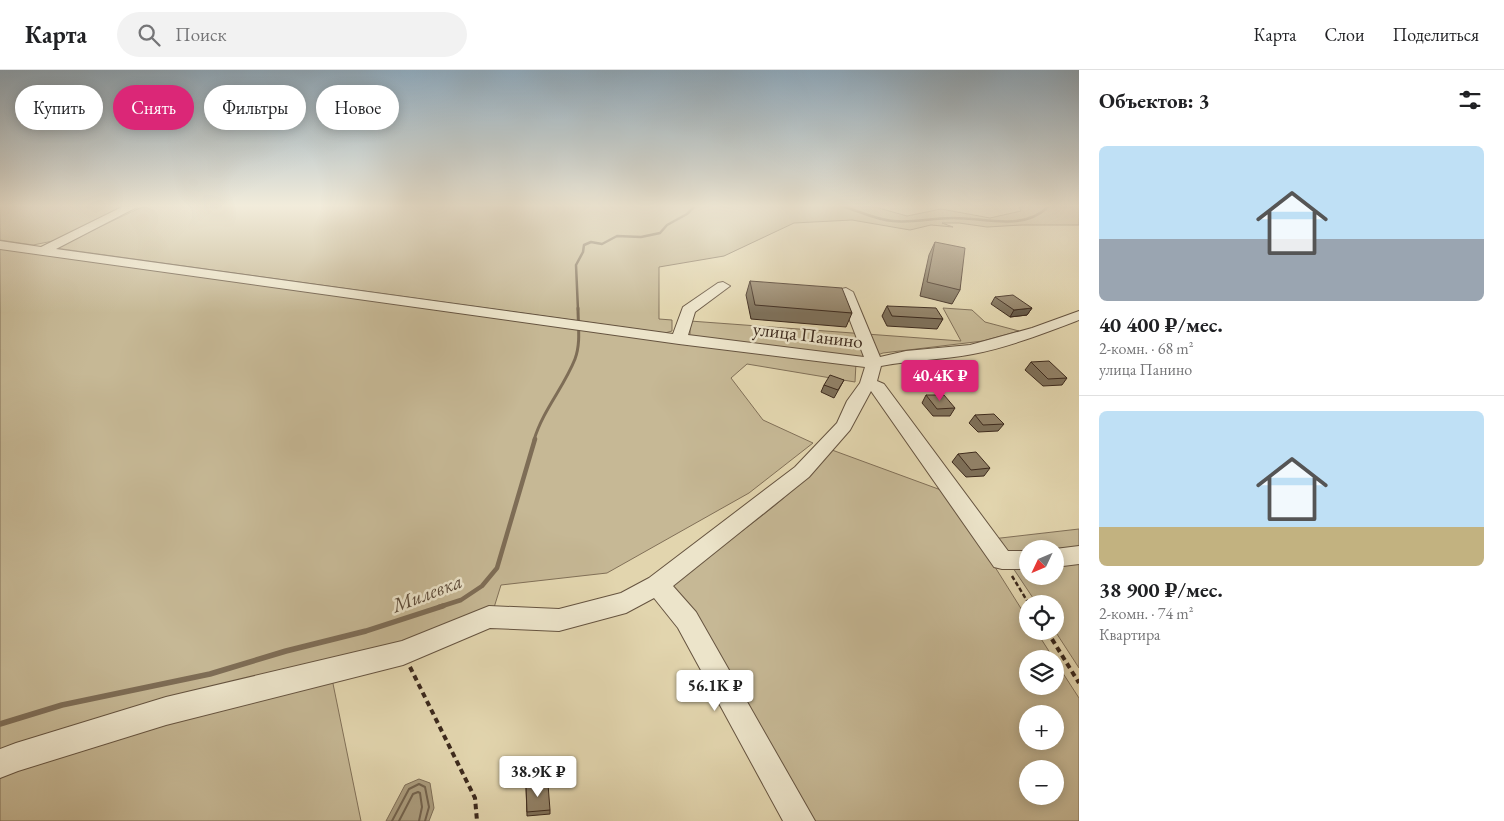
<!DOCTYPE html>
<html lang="ru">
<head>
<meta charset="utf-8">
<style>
	body { margin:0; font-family:"EB Garamond",serif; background:#f2f2f2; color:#202124; height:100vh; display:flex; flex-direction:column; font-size:19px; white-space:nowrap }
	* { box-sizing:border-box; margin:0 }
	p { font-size:16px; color:#757577 }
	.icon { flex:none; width:28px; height:28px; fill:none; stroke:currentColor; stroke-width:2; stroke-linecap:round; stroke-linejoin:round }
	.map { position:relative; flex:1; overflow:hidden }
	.panel { display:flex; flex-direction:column; background:#fff; width:425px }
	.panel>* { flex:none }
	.banner { position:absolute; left:15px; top:15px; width:475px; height:45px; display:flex; gap:10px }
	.needle { width:32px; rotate:226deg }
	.buttons { position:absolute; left:1019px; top:470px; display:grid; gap:10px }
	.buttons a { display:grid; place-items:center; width:45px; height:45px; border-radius:50%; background:#fff; box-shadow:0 2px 12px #0003; font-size:25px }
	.price { position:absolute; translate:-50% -42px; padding:0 11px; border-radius:5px; background:#fff; color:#222; font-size:16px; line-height:32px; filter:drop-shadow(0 1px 2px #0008) }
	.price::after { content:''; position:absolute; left:50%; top:30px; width:15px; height:11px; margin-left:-8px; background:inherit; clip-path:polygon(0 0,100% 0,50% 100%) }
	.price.current { background:#db2777; color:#fff }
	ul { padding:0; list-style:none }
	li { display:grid; align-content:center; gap:10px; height:265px; padding:0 20px }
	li+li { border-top:1px solid #e0e0e0 }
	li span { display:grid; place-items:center; height:155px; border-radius:8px; color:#555 }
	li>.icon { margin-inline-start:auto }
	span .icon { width:90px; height:90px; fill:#fffc; stroke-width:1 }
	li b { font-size:21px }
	h2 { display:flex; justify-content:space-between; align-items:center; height:60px; padding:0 20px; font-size:21px }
	.chip { padding:0 18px; border-radius:22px; background:#fff; box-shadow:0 2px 12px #0003; font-size:18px; line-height:45px }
	.chip.current { background:#db2777; color:#fff }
	header { display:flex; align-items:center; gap:30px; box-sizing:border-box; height:70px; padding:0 25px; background:#fff; border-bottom:1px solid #e0e0e0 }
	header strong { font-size:24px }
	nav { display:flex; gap:28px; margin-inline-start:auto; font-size:18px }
	.search { width:350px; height:45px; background:#f2f2f2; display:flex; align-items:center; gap:12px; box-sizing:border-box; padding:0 18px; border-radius:28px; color:#757577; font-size:19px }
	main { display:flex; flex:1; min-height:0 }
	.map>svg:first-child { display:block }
</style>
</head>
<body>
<header>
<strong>Карта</strong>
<div class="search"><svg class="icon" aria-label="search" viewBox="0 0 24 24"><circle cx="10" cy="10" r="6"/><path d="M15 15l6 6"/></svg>Поиск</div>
<nav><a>Карта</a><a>Слои</a><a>Поделиться</a></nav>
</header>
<main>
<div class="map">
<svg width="1079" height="751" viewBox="0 0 1079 751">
	<rect width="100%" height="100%" fill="#e2d5ae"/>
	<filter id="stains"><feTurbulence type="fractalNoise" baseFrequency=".004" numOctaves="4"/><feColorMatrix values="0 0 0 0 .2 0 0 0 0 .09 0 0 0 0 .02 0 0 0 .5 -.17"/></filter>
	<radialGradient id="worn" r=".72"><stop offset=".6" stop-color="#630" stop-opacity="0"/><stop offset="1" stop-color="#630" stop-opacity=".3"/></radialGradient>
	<!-- green -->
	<g fill="#c6b895" stroke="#817058" fill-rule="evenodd">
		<path d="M0 137H127L58 170 33 175 0 170Z"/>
		<path d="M142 137H875L907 146 941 139 990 148 1021 141 1019 137H1079V155H1022L987 157 959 153H942L953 157 931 155 910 160 852 150 794 153 724 186 659 197V249L672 250V261L665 263 55 178Z"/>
		<path d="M0 178 681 271 690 264V251L961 271 943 238 972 240 985 252 1019 261 983 271 883 283 856 293 855 312 747 294 731 308 763 350 813 373 749 423 607 503 501 515 492 544 330 599 361 751H0Z"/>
		<path d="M832 380 941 420 973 462 1027 548 1028 561H1036L1054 589H1028V616H1055V591L1079 628V751H811L665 517C722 474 786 435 832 380ZM1028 644H1055V671H1028ZM1028 699H1055V726H1028Z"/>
		<path d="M1079 459V482L1055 485V479H1028L1027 487 1002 483 992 469Z"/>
		<path d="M1079 492V598L1055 561V534H1037L1011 495H1027L1028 506H1055V495Z"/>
	</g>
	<!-- water -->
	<path fill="#aa9b7c" stroke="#7e6d56" d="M419 709 430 713 434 738 429 751H386L405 715Z"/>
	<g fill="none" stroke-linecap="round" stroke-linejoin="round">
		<!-- shore -->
		<g stroke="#73624c" stroke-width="2">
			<path d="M392 751 409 719 419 714 425 717 429 737 425 751"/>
			<path d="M399 751 413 724 418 722 420 723 422 737 419 751"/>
		</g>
		<!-- stream-far3 -->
		<g stroke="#7e6d56" stroke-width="2.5">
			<path d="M845 137C861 142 877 150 893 151 913 153 932 148 951 148 984 147 1022 162 1048 137"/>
			<path d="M578 240 576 195 583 182 584 175 591 172 602 174 617 166 641 167 660 163 667 155 687 144 694 137"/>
		</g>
		<!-- stream-far2 -->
		<path stroke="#7e6d56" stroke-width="3" d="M534 370C543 340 564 317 575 289 581 273 578 255 578 238"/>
		<!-- stream-far1 -->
		<path stroke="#7e6d56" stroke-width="4.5" d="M439 537 461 530 482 516 497 498 535 369"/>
		<!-- stream -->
		<path stroke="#7e6d56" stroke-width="5.5" d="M0 654 62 635 210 604 286 581 366 561 443 536"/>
		<!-- minor casing -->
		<g stroke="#665440" stroke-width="2">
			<g id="minor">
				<path d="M122 137H137L56 179 673 264 683 237 718 213 723 212 730 216 695 242 688 265 864 287 839 222 841 219 846 218 853 222 880 287 906 281 970 275 1032 258 1079 241V250C1045 263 1009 277 973 284 943 290 911 290 881 296L877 311 884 314 1008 481H1028V499H1002L994 497 871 321 850 360 809 407 673 516 696 542 815 751H783L678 558 654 528 626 543 559 561 490 558 403 595 166 655 18 701 0 708V679L16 673 166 627 402 571 489 536 559 539 621 523 649 508 795 397 837 353 847 331 860 313 865 297 679 274 0 179V171L41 177Z"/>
				<path d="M1079 476V494L1055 497V479Z"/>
			</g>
		</g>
		<!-- path-far1 -->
		<path stroke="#3c291c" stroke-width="2.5" stroke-dasharray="4.5 2.5" stroke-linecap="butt" d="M1012 506 1029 534"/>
		<!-- path -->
		<g stroke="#3c291c" stroke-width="4" stroke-dasharray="5.5 4" stroke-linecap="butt">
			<path d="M1047 561 1079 613"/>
			<path d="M410 597 475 728 477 751"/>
		</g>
		<!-- minor -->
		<use href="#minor" fill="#ece4ca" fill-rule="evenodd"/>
	</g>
	<!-- wall -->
	<g fill="#7e7059" stroke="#3c291c">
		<path d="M935 172 960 220 952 234 920 226 929 185Z"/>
		<path d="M750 211 852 243 846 257 751 249 746 225Z"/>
		<path d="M995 227 1032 238 1027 245 1010 247 991 234Z"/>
		<path d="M887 236 943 249 937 259 887 256 882 246Z"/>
		<path d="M1031 292 1067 308 1062 315 1043 316 1025 300Z"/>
		<path d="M844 310 834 328 821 322 824 315Z"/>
		<path d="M926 325 955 338 950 346H933L922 333Z"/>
		<path d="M975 345 1004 354 998 361 978 362 969 353Z"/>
		<path d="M958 384 990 398 984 406 966 407 952 392Z"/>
		<path d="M526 716 550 740V744L527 746Z"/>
	</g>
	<!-- shaded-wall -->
	<path fill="#665b49" stroke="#3c291c" d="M1032 238 1027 245 1010 247 1014 240Z"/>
	<!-- building -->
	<g fill="#928268" stroke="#3c291c">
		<path d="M935 172 965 178 960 220 927 212Z"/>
		<path d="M750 211 842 218 852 243 755 235Z"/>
		<path d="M1013 225 1032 238 1014 240 995 227Z"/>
		<path d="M887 236 936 238 943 249 892 246Z"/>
		<path d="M1049 291 1067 308 1048 309 1031 292Z"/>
		<path d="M830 305 844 310 838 320 824 315Z"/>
		<path d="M926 325H944L955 338 937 339Z"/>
		<path d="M994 344 1004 354 983 355 975 345Z"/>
		<path d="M976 382 990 398 971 400 958 384Z"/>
		<path d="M548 714 550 740 527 742 526 716Z"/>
	</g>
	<!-- sky -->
	<linearGradient id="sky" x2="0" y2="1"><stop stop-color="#8faabd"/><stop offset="0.56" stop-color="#f2ecdb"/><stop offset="1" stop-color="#f2ecdb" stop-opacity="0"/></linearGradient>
	<rect width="1079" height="243" fill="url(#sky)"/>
	<g text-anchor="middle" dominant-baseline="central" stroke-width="5" stroke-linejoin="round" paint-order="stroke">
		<!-- street labels -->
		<g font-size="19" fill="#3c291c" stroke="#ece4ca">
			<text transform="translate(808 265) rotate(7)">улица Панино</text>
		</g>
		<!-- water labels -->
		<g font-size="20" font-style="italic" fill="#5d4b39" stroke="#ece4ca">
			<text transform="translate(427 523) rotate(-21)">Милевка</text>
		</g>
	</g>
	<rect width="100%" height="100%" filter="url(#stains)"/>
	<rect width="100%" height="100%" fill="url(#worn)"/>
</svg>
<div class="buttons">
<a><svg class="needle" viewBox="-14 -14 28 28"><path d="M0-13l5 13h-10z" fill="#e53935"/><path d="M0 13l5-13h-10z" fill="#757577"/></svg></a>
<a><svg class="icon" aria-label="locate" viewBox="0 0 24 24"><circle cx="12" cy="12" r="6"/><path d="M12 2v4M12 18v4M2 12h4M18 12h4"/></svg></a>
<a><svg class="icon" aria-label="layers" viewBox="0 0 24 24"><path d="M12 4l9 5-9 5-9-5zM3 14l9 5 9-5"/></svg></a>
<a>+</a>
<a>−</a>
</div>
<b class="price current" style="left:940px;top:332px">40.4K ₽</b>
<b class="price" style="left:715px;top:642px">56.1K ₽</b>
<b class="price" style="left:538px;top:728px">38.9K ₽</b>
<div class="banner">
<a class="chip">Купить</a>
<a class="chip current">Снять</a>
<a class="chip">Фильтры</a>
<a class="chip">Новое</a>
</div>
</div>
<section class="panel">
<h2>Объектов: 3<svg class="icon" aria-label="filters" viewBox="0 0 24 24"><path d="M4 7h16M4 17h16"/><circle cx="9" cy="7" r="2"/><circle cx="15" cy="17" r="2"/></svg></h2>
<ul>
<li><span style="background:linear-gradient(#bfe0f5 60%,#9aa5b1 0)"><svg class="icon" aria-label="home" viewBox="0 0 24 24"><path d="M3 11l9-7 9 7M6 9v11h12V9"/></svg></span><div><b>40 400 ₽/мес.</b><p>2-комн. · 68 m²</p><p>улица Панино</p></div></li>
<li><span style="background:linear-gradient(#bfe0f5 75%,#c2b280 0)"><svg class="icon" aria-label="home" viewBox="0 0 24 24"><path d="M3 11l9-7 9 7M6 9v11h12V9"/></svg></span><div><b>38 900 ₽/мес.</b><p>2-комн. · 74 m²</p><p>Квартира</p></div></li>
</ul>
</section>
</main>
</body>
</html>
